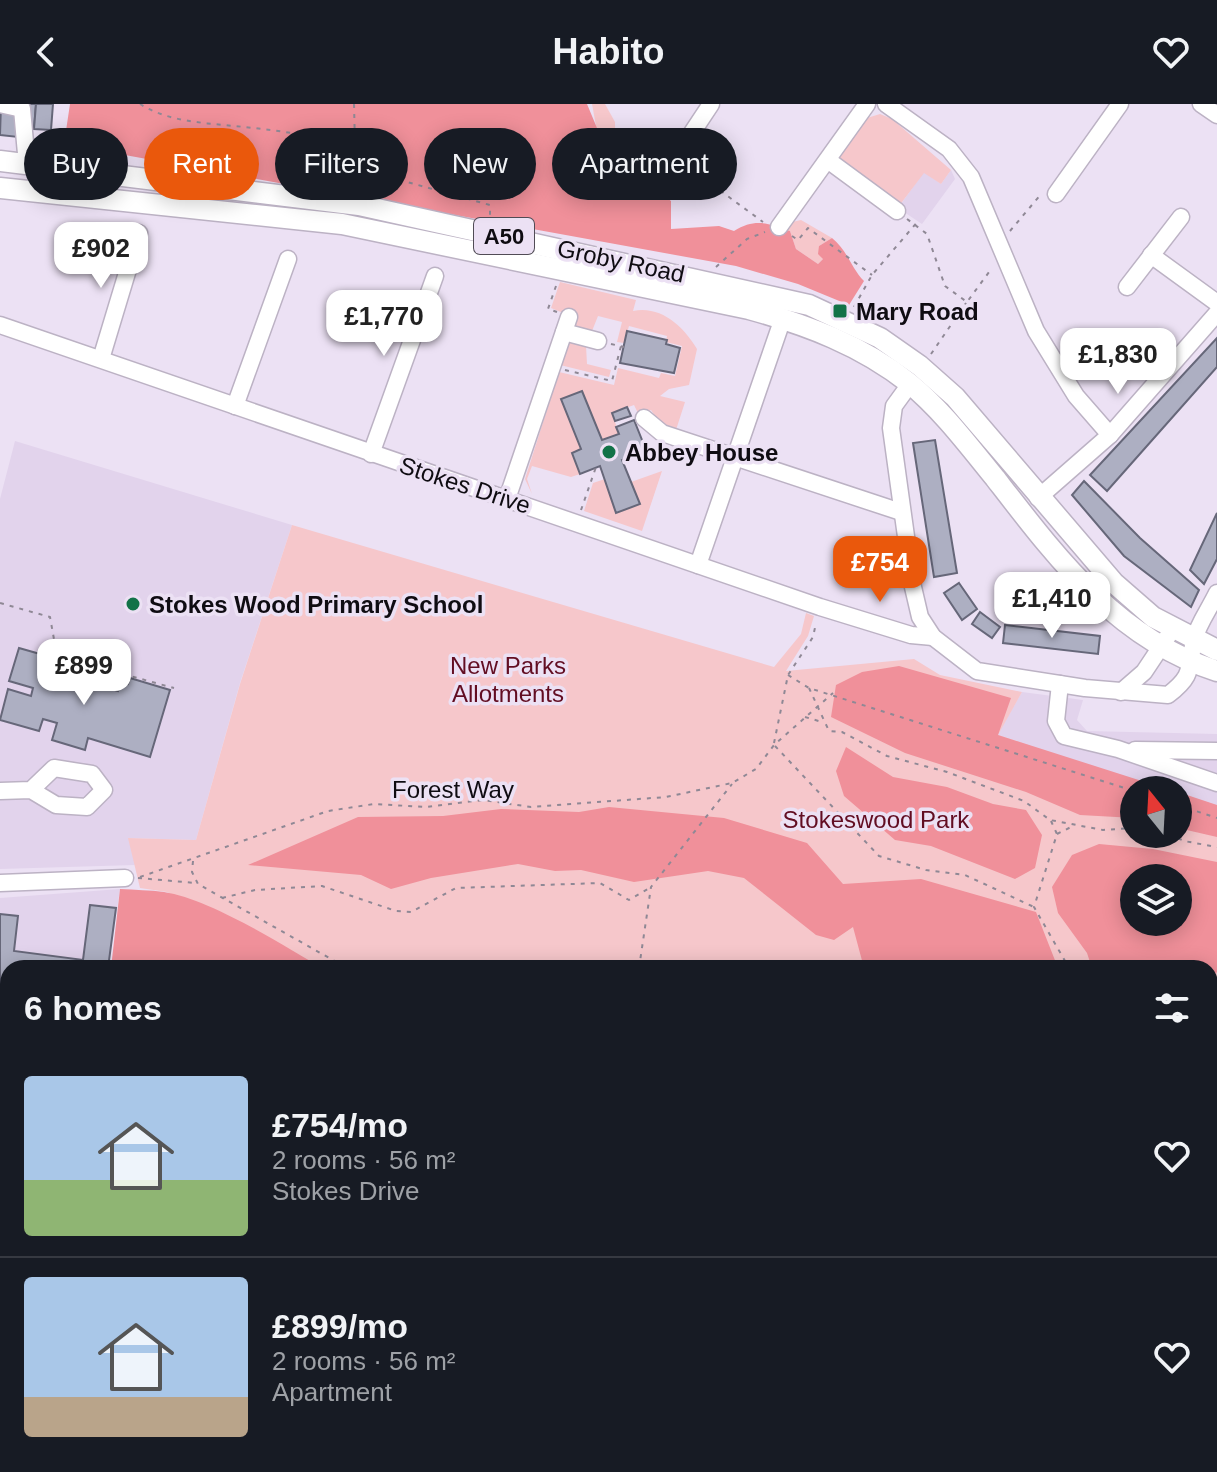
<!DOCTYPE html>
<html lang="en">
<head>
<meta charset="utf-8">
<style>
	body { margin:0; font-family:Helvetica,sans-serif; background:#20242c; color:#f1f3f6; height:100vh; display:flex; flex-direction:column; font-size:30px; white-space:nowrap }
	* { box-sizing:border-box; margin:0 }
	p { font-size:26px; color:#9ea1a6 }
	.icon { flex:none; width:44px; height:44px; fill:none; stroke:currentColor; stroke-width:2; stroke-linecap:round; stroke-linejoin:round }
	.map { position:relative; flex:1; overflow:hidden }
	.side { position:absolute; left:0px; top:856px; width:1218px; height:512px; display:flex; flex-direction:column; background:#171b24; border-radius:24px 24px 0 0; box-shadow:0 4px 20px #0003 }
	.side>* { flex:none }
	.hud { position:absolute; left:24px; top:24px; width:800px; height:72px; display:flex; gap:16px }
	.needle { width:52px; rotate:342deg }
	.controls { position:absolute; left:1120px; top:672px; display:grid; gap:16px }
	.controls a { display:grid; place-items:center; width:72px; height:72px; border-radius:50%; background:#171b24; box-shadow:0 4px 20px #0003; font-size:40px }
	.price { position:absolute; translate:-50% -68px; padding:0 18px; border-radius:16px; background:#fff; color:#222; font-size:26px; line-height:52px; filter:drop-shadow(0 2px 4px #0008) }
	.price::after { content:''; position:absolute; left:50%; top:48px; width:24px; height:18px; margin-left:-12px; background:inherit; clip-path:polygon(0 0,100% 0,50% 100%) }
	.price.active { background:#ea580c; color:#fff }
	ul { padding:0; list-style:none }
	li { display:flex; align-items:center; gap:24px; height:200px; padding:0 24px }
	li+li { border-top:2px solid #363941 }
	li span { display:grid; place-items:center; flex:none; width:224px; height:160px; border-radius:8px; color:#555 }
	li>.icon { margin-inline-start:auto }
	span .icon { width:96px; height:96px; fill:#fffc; stroke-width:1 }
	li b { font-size:34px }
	h2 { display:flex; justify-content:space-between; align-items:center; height:96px; padding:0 24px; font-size:34px }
	.tag { padding:0 28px; border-radius:36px; background:#171b24; box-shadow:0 4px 20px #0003; font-size:28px; line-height:72px }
	.tag.active { background:#ea580c; color:#fff }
	header { display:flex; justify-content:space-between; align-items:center; height:104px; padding:0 24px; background:#171b24; font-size:36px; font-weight:700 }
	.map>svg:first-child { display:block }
</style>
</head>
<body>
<header><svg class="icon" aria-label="back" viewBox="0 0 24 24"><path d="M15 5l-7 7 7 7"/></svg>Habito<svg class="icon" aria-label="heart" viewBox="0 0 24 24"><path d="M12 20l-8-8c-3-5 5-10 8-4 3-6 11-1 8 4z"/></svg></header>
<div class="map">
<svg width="1217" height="1368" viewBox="0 0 1217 1368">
	<rect width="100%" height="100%" fill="#ece1f4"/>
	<!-- built -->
	<g fill="#e2d3ec">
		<path d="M951 66 955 75 922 120 898 104 924 68 941 80Z"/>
		<path d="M15 337 292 421 240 579 196 736 129 734 135 761 0 765V395Z"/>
		<path d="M1022 588 1083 596 1077 616 1087 627 1217 630V703L1178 690V686H1166L997 631Z"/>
		<path d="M120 785 108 864H8V955L0 954V794Z"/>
		<path d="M960 1360H1031V1368H944Z"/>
	</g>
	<!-- green -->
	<g fill="#f6c7cb" fill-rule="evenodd">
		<path d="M592 0H605L615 18 616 131Z"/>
		<path d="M880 10 892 15 951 66 941 80 924 69 899 102 838 54 867 14Z"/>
		<path d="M801 116 832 134 819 142 823 155 818 160 796 145 790 127 784 125 788 119Z"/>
		<path d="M560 178 636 196 633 207C661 201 684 223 697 245L689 281 669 285 660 292 685 298 675 329 657 315 651 306 639 311 634 301 612 309 619 330 602 336 582 287 562 295 581 345 572 349 580 370 571 373 532 362 527 375 532 390 525 375 559 268 614 281 618 264 659 274 661 269 675 272 682 242 666 238 667 232 629 222 624 239 617 238 622 218 598 212 592 227 576 224 573 213 551 204Z"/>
		<path d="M571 238 586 242 587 260 611 266 609 273 560 261 567 240Z"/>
		<path d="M662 367 642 427 584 407 593 379 605 375 616 409 639 399 631 378Z"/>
		<path d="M292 421 774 563 801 530 806 509 814 512 808 532 786 567 914 555 940 571 1022 588 998 631 1165 686H1134V730H1178V690L1217 703V1031L1210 1028V864H318L167 788 140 784 128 734 196 736 240 580ZM1134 774H1178V818H1134Z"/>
		<path d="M0 1120H8V1217L0 1214Z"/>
	</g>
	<!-- forest -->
	<g fill="#f0909a" fill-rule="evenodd">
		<path d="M70 0H587L607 48 671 97V125L719 122 734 127C755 114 768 119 790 127L796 145 818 160 823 155 818 150 819 142 832 134C848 147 851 164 864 177L849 201 798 180 736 162 64 40Z"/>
		<path d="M899 562 1011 594 998 631 1170 686H1134V714L1080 711 1026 688 905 649 831 613 836 581 862 568Z"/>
		<path d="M846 643 893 673 947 683 993 700 1026 706 1042 731 1035 764 1015 775 931 742 895 736 844 692 836 667Z"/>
		<path d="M1178 688 1217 701V733L1178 724Z"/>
		<path d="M609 703 724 714 807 739 843 780 921 775 1036 808 1058 864H864L853 823 834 836 816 831 744 774 708 767 634 778 581 766 555 767 518 760 431 774 391 785 361 771 248 761 358 713 443 712 501 705 579 708Z"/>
		<path d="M1099 740 1153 745 1217 758V868L1210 874V864H1092L1087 849 1058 809 1052 783 1072 751ZM1134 774H1178V818H1134Z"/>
		<path d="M120 785C135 786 150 786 164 788 210 795 281 840 322 864H111Z"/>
	</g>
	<!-- building -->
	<g fill="#adafc2" stroke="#666779" stroke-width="2">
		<path d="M1 0H36L34 25 18 24V33L0 31Z"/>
		<path d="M36 0H53L51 26 34 25Z"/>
		<path d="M627 227 667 236 666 240 680 244 674 269 620 259Z"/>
		<path d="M1217 234V263L1107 387 1090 371Z"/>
		<path d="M582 287 602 336 619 330 616 323 634 316 646 346 622 356 640 400 616 409 600 362 580 370 572 349 581 345 561 295Z"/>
		<path d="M627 303 631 312 615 317 612 309Z"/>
		<path d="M935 336 957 469 934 473 913 339Z"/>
		<path d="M1084 377 1140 434 1199 486 1191 503 1124 452 1072 391Z"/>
		<path d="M1217 409V455L1204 480 1190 466Z"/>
		<path d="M959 479 977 505 962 516 944 489Z"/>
		<path d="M980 508 1000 523 992 534 972 520Z"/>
		<path d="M1005 521 1100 532 1098 550 1003 539Z"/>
		<path d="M19 544 61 556 55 577 75 582 77 575 118 587 121 578 128 580 130 574 170 586 150 653 88 634 85 646 52 636 57 619 43 615 39 627 0 616 8 585 31 592 33 584 9 577Z"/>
		<path d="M90 801 116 804 108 864H8L0 930V810L18 812 14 847 83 856Z"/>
	</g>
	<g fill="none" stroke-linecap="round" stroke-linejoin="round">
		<!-- minor casing -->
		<g stroke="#bcb2c4" stroke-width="19">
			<g id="minor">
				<path d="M0 0 22 5 27 61"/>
				<path d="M886 0 949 45 971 73 1036 227 1076 292 1110 331"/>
				<path d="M1201 0 1217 11"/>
				<path d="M829 57 897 107"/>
				<path d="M654 86 711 0"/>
				<path d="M1056 90 1120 0"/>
				<path d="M779 123 867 0"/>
				<path d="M1151 151 1217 199"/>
				<path d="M1127 183 1181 113"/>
				<path d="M0 221 820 503 911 531 933 533"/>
				<path d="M564 228 598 237"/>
				<path d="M101 255 139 129"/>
				<path d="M910 280 894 302 891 324 913 483 920 513 933 533 977 567 1085 584 1168 591C1194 571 1188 565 1194 536 1198 520 1210 504 1217 489"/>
				<path d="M235 302 288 155"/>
				<path d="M644 314 662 329 901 408"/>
				<path d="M371 350 435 172"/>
				<path d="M1038 394 1110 331 1217 209"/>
				<path d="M507 395 569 213"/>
				<path d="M698 461 783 214"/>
				<path d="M1060 580 1056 617 1064 632 1118 645 1217 679"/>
				<path d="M1121 588 1144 568 1168 532"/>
				<path d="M1135 646 1217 647"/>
				<path d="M0 687 31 686 56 701 87 703 104 686 92 670 54 664 31 686"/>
				<path d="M0 779 125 774"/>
				<path d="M1210 1219 1217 1217"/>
				<path d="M0 1224 8 1228"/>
				<path d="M0 1328 8 1329"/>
				<path d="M1210 1343 1213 1368"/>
				<path d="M628 1360 671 1368"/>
				<path d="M925 1360 929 1368"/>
				<path d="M7 1368 8 1360"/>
				<path d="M161 1368 165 1360"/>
				<path d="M517 1368 520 1360"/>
			</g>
		</g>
		<!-- major casing -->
		<g stroke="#bcb2c4" stroke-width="23">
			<g id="major">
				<path d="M0 57 359 101 809 201 880 234 920 262 955 293 1114 479 1153 513 1217 546"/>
				<path d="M0 84 342 120 749 205C807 221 861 241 909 279 942 306 968 341 995 374 1057 454 1117 535 1217 567"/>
			</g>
		</g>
		<!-- path -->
		<g stroke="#8f8895" stroke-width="2" stroke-dasharray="4 6" stroke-linecap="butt">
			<path d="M140 0C170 19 209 19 244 23 282 27 318 32 355 42L371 68 490 101V114"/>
			<path d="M354 0 355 41"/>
			<path d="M688 63 763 118"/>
			<path d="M907 115 927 130 945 182 967 198 992 164"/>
			<path d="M1010 127 1042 89"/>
			<path d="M792 132 798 136 808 124 872 171"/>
			<path d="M716 163 747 135 765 128"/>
			<path d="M556 182 548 205 557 208"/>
			<path d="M854 203 872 171 919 116"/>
			<path d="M611 240 624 243"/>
			<path d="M931 250 966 199"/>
			<path d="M565 266 612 277 621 242"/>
			<path d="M581 406 596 363"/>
			<path d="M0 499 50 513 57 552 174 584"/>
			<path d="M788 571 809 584 1134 687"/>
			<path d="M809 584 829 627 842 628 887 652 947 668 1024 697 1050 716 1103 726 1134 724"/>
			<path d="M805 613 822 618"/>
			<path d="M774 639 788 571 813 533 816 519"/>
			<path d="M775 642 879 752 926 766 965 771 1034 803"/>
			<path d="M1178 701 1217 714"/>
			<path d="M1051 717 1057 730 1034 803 1069 864"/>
			<path d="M1057 730 1073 722"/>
			<path d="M1169 730 1184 737 1217 743"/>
			<path d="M193 757 192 768 198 780 347 864"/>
			<path d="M140 773 328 707 374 700 426 703 483 696 531 703 666 693 732 679 756 665 774 641 833 589"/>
			<path d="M138 774 196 779"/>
			<path d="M222 794 255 786 322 782 396 807 411 808 456 784 600 779 629 796 651 783"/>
			<path d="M639 864 651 783 732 680"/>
			<path d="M1210 902 1217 898"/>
			<path d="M1210 1021H1217"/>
			<path d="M1210 1054 1216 1021"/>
			<path d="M0 1118H8"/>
		</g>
		<!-- minor -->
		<use href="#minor" stroke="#fff" stroke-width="16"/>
		<!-- major -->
		<use href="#major" stroke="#fff" stroke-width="20"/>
	</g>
	<!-- markers -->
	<g fill="#127248" stroke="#ece1f4" stroke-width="3">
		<rect x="832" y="199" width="16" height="16" rx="4"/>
		<circle cx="609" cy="348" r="8"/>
		<circle cx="133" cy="500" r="8"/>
	</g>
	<g text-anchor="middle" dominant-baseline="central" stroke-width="7" stroke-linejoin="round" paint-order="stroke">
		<!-- shield labels -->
		<rect fill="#ece1f4" stroke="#514c56" stroke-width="2" x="474" y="114" width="60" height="36" rx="6"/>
		<g font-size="22" font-weight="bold" fill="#0f0c12">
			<text x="504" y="132">A50</text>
		</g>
		<!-- street labels -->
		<g font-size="24" fill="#0f0c12" stroke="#ece1f4">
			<text transform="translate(621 157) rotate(12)">Groby Road</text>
			<text transform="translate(465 381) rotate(18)">Stokes Drive</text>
			<text x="453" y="685">Forest Way</text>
		</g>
		<!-- poi labels -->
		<g font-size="24" font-weight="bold" fill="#0f0c12" stroke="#ece1f4" text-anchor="start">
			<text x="856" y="207">Mary Road</text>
			<text x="625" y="348">Abbey House</text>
			<text x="149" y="500">Stokes Wood Primary School</text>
		</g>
		<!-- park labels -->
		<g font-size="24" fill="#620d22" stroke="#ece1f4">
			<text x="508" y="561">New Parks<tspan x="508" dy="28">Allotments</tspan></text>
			<text x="876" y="715">Stokeswood Park</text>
		</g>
	</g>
</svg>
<div class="controls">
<a><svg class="needle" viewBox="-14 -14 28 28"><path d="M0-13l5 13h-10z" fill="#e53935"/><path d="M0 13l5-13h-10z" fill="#9ea1a6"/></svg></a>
<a><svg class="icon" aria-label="layers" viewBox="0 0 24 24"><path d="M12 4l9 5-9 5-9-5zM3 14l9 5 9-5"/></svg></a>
</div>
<b class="price" style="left:101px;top:186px">£902</b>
<b class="price" style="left:384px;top:254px">£1,770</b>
<b class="price" style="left:1118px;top:292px">£1,830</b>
<b class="price active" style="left:880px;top:500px">£754</b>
<b class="price" style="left:1052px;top:536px">£1,410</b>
<b class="price" style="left:84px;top:603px">£899</b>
<div class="hud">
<a class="tag">Buy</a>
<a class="tag active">Rent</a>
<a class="tag">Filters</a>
<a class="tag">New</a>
<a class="tag">Apartment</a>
</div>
<section class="side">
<h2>6 homes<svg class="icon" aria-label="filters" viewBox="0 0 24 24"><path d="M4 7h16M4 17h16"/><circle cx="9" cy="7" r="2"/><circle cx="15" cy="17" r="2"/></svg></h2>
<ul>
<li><span style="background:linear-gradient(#a9c7e8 65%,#8fb573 0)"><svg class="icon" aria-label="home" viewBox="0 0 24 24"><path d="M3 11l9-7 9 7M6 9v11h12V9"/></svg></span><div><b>£754/mo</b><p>2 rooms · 56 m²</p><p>Stokes Drive</p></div><svg class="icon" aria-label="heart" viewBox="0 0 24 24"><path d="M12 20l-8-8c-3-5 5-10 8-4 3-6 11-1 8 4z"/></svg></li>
<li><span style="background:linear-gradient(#a9c7e8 75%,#b9a48a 0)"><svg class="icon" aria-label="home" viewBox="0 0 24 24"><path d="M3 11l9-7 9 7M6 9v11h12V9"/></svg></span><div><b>£899/mo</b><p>2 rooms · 56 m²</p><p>Apartment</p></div><svg class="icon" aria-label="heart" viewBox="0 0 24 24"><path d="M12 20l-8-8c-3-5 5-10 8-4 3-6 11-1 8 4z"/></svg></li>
</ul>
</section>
</div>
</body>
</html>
